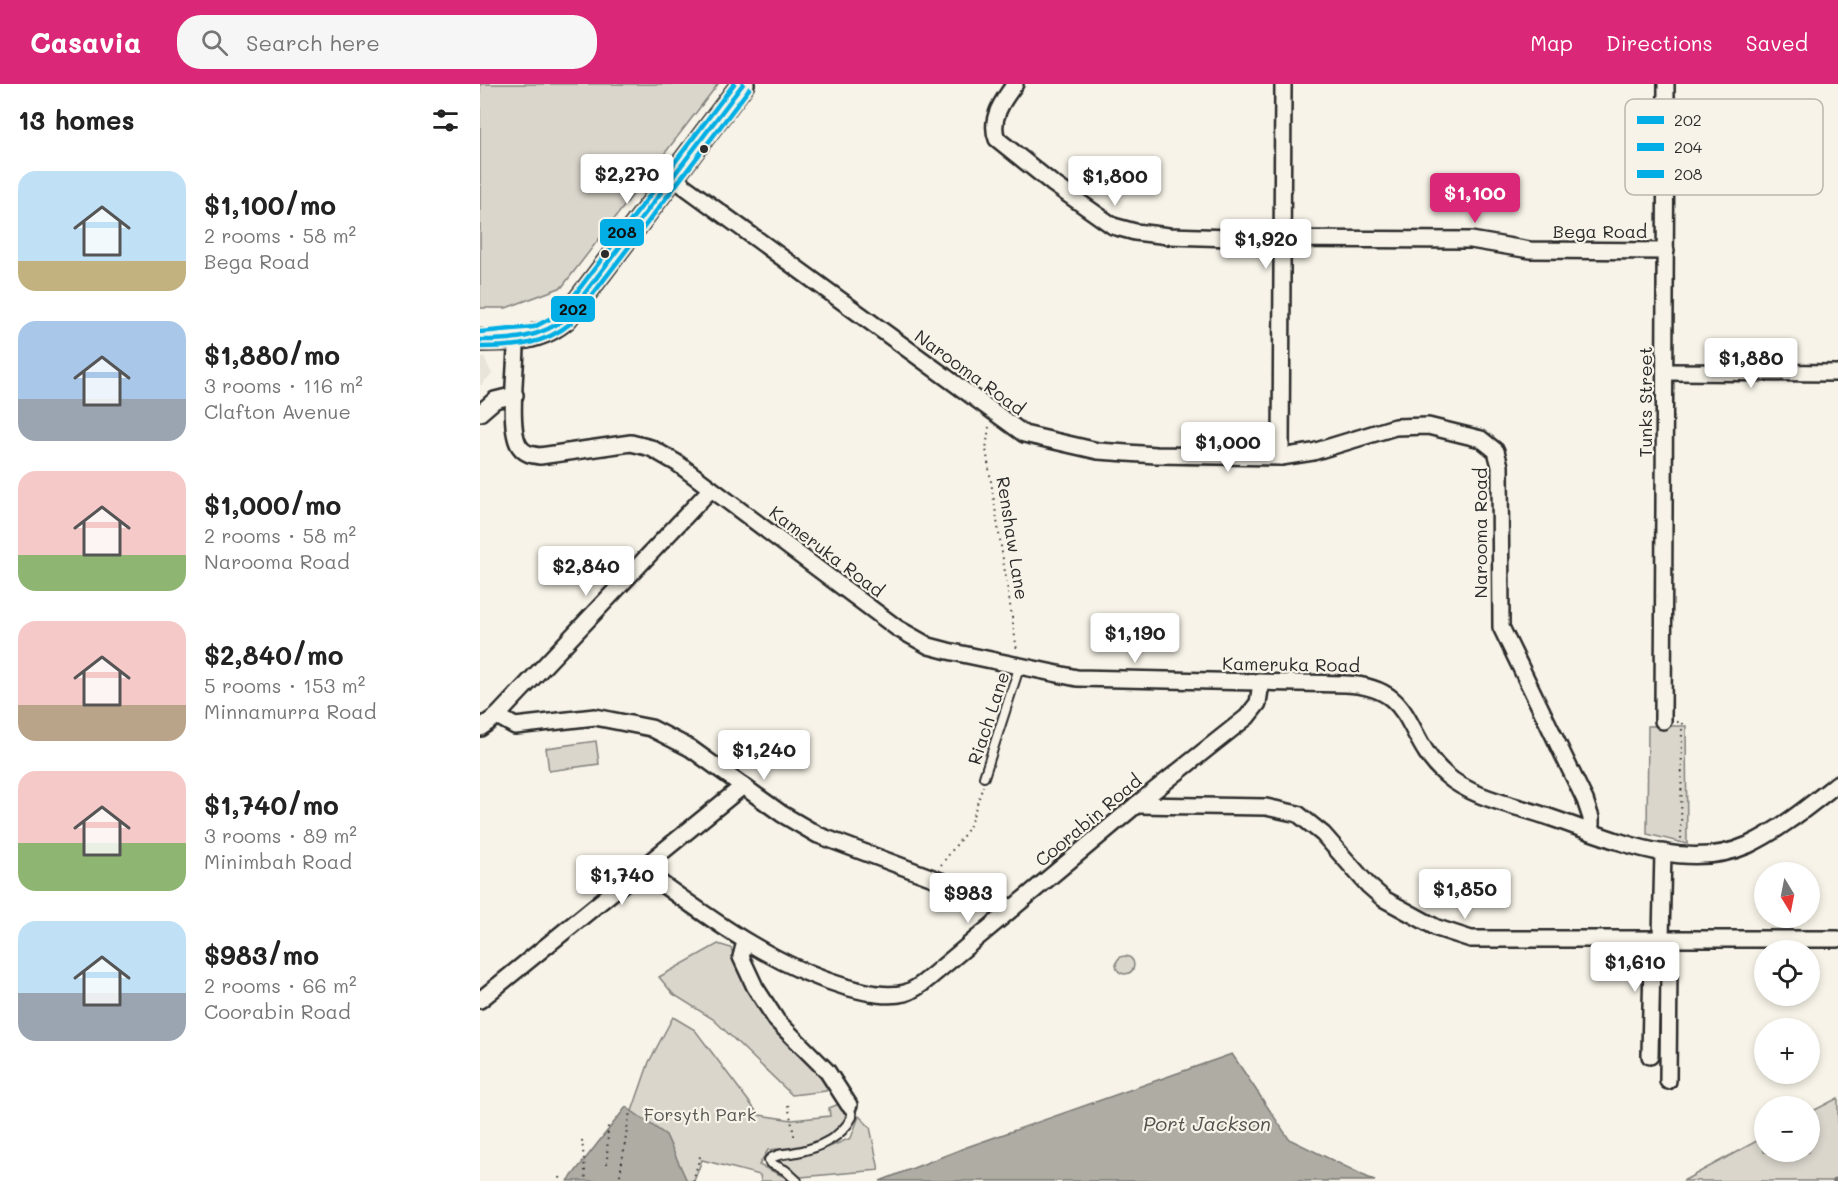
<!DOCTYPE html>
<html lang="en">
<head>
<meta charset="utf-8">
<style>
	body { margin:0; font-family:Mali,sans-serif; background:#f6f6f6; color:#222; height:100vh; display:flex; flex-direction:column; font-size:22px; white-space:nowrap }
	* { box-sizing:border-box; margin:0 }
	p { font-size:20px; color:#767676 }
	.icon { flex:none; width:33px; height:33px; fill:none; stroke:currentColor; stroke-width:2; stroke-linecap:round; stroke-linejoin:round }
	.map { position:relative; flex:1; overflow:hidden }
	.details { display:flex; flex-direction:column; background:#fff; width:480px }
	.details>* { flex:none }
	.needle { width:39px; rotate:170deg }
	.fabs { position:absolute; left:1274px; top:778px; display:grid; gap:12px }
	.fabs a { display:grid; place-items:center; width:66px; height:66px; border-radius:50%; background:#fff; box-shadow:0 3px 9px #0003; font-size:30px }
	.price { position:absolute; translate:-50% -51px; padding:0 14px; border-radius:6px; background:#fff; color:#222; font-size:20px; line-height:39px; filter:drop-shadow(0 2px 3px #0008) }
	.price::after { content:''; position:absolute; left:50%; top:36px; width:18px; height:14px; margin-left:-9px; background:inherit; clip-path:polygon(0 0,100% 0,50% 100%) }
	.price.selected { background:#db2777; color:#fff }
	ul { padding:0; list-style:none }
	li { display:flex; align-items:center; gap:18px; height:150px; padding:0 18px }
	li span { display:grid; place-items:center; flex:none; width:168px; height:120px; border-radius:18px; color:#555 }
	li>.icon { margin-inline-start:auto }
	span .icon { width:72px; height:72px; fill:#fffc; stroke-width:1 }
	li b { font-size:26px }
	h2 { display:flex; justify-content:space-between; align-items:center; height:72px; padding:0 18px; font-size:26px }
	header { display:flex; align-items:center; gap:36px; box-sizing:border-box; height:84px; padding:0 30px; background:#db2777; color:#fff }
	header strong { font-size:28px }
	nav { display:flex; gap:33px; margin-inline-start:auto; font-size:21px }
	.search { width:420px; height:54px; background:#f6f6f6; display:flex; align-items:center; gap:15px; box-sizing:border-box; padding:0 21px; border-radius:24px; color:#767676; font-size:22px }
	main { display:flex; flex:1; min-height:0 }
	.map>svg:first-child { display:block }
</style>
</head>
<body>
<header>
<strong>Casavia</strong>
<div class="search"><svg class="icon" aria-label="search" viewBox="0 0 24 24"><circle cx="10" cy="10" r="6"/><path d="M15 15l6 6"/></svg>Search here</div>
<nav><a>Map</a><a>Directions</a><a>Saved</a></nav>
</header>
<main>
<section class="details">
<h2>13 homes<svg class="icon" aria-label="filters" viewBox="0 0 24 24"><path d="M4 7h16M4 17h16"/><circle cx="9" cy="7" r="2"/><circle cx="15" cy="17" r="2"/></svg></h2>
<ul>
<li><span style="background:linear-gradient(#bfe0f5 75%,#c2b280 0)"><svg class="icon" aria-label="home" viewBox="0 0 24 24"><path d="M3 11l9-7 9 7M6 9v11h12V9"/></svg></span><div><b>$1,100/mo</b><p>2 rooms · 58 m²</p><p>Bega Road</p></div></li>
<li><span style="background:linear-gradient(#a9c7e8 65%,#9aa5b1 0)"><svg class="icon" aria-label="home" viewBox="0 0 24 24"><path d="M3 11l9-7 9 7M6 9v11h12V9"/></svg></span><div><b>$1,880/mo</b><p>3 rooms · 116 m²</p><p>Clafton Avenue</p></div></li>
<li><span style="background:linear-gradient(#f6c9c9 70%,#8fb573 0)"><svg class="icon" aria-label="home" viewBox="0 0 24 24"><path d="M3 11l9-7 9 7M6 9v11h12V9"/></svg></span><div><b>$1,000/mo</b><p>2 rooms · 58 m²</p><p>Narooma Road</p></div></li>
<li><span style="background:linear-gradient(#f6c9c9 70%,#b9a48a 0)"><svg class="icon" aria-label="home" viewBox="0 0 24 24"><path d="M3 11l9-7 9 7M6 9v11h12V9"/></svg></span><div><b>$2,840/mo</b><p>5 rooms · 153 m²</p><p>Minnamurra Road</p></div></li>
<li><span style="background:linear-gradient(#f6c9c9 60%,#8fb573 0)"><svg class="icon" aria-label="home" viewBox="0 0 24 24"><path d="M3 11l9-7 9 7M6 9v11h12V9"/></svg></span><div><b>$1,740/mo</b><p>3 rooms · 89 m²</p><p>Minimbah Road</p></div></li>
<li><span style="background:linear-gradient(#bfe0f5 60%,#9aa5b1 0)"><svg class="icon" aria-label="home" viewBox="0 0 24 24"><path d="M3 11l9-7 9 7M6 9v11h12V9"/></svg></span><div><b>$983/mo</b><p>2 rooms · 66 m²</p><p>Coorabin Road</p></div></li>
</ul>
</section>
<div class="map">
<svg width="1358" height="1097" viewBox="0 0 1358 1097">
	<rect width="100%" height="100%" fill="#f7f3e8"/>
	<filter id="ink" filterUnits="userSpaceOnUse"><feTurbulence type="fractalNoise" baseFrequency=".0167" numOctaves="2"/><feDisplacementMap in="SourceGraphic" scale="12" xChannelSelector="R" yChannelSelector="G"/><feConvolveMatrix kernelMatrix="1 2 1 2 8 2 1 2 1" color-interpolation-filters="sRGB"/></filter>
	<g filter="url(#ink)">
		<!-- built -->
		<path fill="#e8e4da" d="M0 273H4L12 290 0 302Z"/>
		<!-- green -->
		<g fill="#dad6cc" stroke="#82807c" stroke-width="1.5">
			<path d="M0 0H238L82 203 26 224H0Z"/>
			<path d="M1168 642H1206L1207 760 1167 750Z"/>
			<path d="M116 657 119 680 69 687 66 664Z"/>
			<path d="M238 860 251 864C262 898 278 927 301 954 315 971 335 982 349 999L346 1007 312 1011 233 935 193 910 179 893Z"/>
			<circle cx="645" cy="881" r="9"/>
			<path d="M193 933 215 946 279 1031 312 1036 350 1032 349 1024 359 1020 366 1029C362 1060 312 1064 288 1066L279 1081 307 1094 305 1097H281L280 1091 222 1076 214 1097H203L151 1030 169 978Z"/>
			<path d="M1358 1014V1097H1203L1284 1053V1068H1329V1029Z"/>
			<path d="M379 1032 390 1043 399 1086 321 1093 299 1078 300 1072 335 1069 371 1054Z"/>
		</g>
		<!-- water -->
		<g fill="#afaca4" stroke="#7a7874" stroke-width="1.5">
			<path d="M752 970 809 1055 895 1097H400L487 1063Z"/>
			<path d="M146 1023 186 1051 207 1097H88Z"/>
		</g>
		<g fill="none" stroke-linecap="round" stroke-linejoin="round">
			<!-- stream -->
			<path stroke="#7a7874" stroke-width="4.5" d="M1354 1097 1358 1095"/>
			<!-- lane casing -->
			<g stroke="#2b2b2b" stroke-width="12">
				<g id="lane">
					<path d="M504 693 539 584"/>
					<path d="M317 1097 305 1086 290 1079 289 1076C295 1070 304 1070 312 1069 336 1065 360 1056 372 1033L369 1021"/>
				</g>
			</g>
			<!-- street casing -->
			<g stroke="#2b2b2b" stroke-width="20">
				<g id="street">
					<path d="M535 0C523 16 509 35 517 55L572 99 633 142 655 148 689 152 783 155 991 156 1050 166 1186 167"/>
					<path d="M193 94 544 350 618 367 676 371 801 373 833 368 915 343 948 342 1001 355 1016 367 1020 382 1021 543 1105 716 1111 734V747"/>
					<path d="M36 255C37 280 27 346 40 363 45 370 52 371 60 372L151 359 171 364 197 379 417 544 449 562 468 567 597 594 865 600C938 603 922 653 966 691 992 714 1034 721 1066 732 1129 753 1203 790 1268 761 1300 746 1330 721 1358 699"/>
					<path d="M1185 288 1358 289"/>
					<path d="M0 329 15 316 35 311"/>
					<path d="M801 373 803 0"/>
					<path d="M17 632 35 642 115 633 171 644 210 664 302 730 338 751 533 824"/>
					<path d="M1183 637 1186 0"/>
					<path d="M0 644 17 632 231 405"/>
					<path d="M656 721 786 723 818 730 843 750 888 801 904 815 957 844 991 855H1358"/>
					<path d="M1183 768 1181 854 1189 878 1188 997"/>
					<path d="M161 785C226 831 288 880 366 903 385 908 405 914 425 909 434 906 441 901 448 895L656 721 767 633 778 619 781 599"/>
					<path d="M265 858 261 873 275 903 297 937 347 987 369 1021"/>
					<path d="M0 916 263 702"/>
					<path d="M1170 972 1172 876 1181 854"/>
				</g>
			</g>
			<!-- secondary casing -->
			<g stroke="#2b2b2b" stroke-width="26">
				<path id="secondary" d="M0 256C31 256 62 256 86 234L263 0"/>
			</g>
			<!-- path -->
			<g stroke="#2b2b2b" stroke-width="2" stroke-dasharray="1.5 4.5" stroke-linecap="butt">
				<path d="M509 343 506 365 537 566"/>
				<path d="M1197 638H1202L1201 757"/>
				<path d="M461 781 489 744 503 702"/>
				<path d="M308 1021 315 1056"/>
				<path d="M102 1056 106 1097"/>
				<path d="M127 1080 128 1039"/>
				<path d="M80 1093 81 1097"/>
				<path d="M139 1097 150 1027"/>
				<path d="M213 1097 221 1069"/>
			</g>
			<!-- lane -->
			<use href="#lane" stroke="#f7f3e8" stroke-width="8"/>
			<!-- street -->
			<use href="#street" stroke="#f7f3e8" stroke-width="15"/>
			<!-- secondary -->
			<use href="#secondary" stroke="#f7f3e8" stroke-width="21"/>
			<!-- bus-1 casing -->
			<g stroke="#f7f3e8" stroke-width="9">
				<path id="bus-1" d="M0 256C32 256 60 254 86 234L263 0"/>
			</g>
			<!-- bus-2 casing -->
			<g stroke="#f7f3e8" stroke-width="9">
				<path id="bus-2" d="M0 263C34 263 64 261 91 239L269 5"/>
			</g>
			<!-- bus-3 casing -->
			<g stroke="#f7f3e8" stroke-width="9">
				<path id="bus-3" d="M0 248 54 243 81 229 254 0"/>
			</g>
			<!-- bus-1 -->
			<use href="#bus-1" stroke="#02aee5" stroke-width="4.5"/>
			<!-- bus-2 -->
			<use href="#bus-2" stroke="#02aee5" stroke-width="4.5"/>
			<!-- bus-3 -->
			<use href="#bus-3" stroke="#02aee5" stroke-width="4.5"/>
		</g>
	</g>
	<!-- markers -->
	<g fill="#2b2b2b" stroke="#f7f3e8" stroke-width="2">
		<circle cx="224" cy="65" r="5"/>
		<circle cx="125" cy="170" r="5"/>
	</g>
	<g text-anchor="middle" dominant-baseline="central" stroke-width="4.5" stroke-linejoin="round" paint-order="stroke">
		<!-- street labels -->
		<g font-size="18" fill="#2b2b2b" stroke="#f7f3e8">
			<text x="1120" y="147">Bega Road</text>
			<text transform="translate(490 288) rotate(36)">Narooma Road</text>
			<text transform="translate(1165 318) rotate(-90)">Tunks Street</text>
			<text transform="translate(1000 449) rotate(-90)">Narooma Road</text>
			<text transform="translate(533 454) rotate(81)">Renshaw Lane</text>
			<text transform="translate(347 467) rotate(37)">Kameruka Road</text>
			<text transform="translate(811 580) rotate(1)">Kameruka Road</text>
			<text transform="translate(508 634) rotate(-72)">Riach Lane</text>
			<text transform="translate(608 736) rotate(-40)">Coorabin Road</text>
		</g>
		<!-- park labels -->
		<g font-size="18" fill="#575653" stroke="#f7f3e8">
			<text x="220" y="1030">Forsyth Park</text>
		</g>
		<!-- water labels -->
		<g font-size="20" font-style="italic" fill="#53524f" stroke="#f7f3e8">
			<text x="727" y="1039">Port Jackson</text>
		</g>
	</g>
	<!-- legend -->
	<rect x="1145" y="15" width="198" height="96" rx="9" fill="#f7f3e8" stroke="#bab7af" stroke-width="1.5"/>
	<rect x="1157" y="32" width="27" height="8" fill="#02aee5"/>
	<rect x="1157" y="59" width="27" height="8" fill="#02aee5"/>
	<rect x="1157" y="86" width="27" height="8" fill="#02aee5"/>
	<g font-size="16" fill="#2b2b2b">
		<text x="1194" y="42">202</text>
		<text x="1194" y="69">204</text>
		<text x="1194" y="96">208</text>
	</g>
	<g stroke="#f7f3e8" stroke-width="2">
		<rect x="119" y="134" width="46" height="29" rx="6" fill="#02aee5"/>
		<rect x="70" y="211" width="46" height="28" rx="6" fill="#02aee5"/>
	</g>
	<g font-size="16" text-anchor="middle" font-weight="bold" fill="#111">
		<text x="142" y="154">208</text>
		<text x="93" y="231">202</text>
	</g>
</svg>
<div class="fabs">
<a><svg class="needle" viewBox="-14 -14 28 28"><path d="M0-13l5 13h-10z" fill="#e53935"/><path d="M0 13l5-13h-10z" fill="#767676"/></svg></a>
<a><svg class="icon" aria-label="locate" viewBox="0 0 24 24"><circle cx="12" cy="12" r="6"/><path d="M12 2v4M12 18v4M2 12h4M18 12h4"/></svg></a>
<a>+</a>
<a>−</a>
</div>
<b class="price" style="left:147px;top:121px">$2,270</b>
<b class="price" style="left:635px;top:123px">$1,800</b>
<b class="price selected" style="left:995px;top:140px">$1,100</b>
<b class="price" style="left:786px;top:186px">$1,920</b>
<b class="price" style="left:1271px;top:305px">$1,880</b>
<b class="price" style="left:748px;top:389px">$1,000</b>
<b class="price" style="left:106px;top:513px">$2,840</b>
<b class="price" style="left:655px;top:580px">$1,190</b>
<b class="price" style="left:284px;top:697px">$1,240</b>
<b class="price" style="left:142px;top:822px">$1,740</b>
<b class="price" style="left:985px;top:836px">$1,850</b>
<b class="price" style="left:488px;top:840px">$983</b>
<b class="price" style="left:1155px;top:909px">$1,610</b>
</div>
</main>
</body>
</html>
